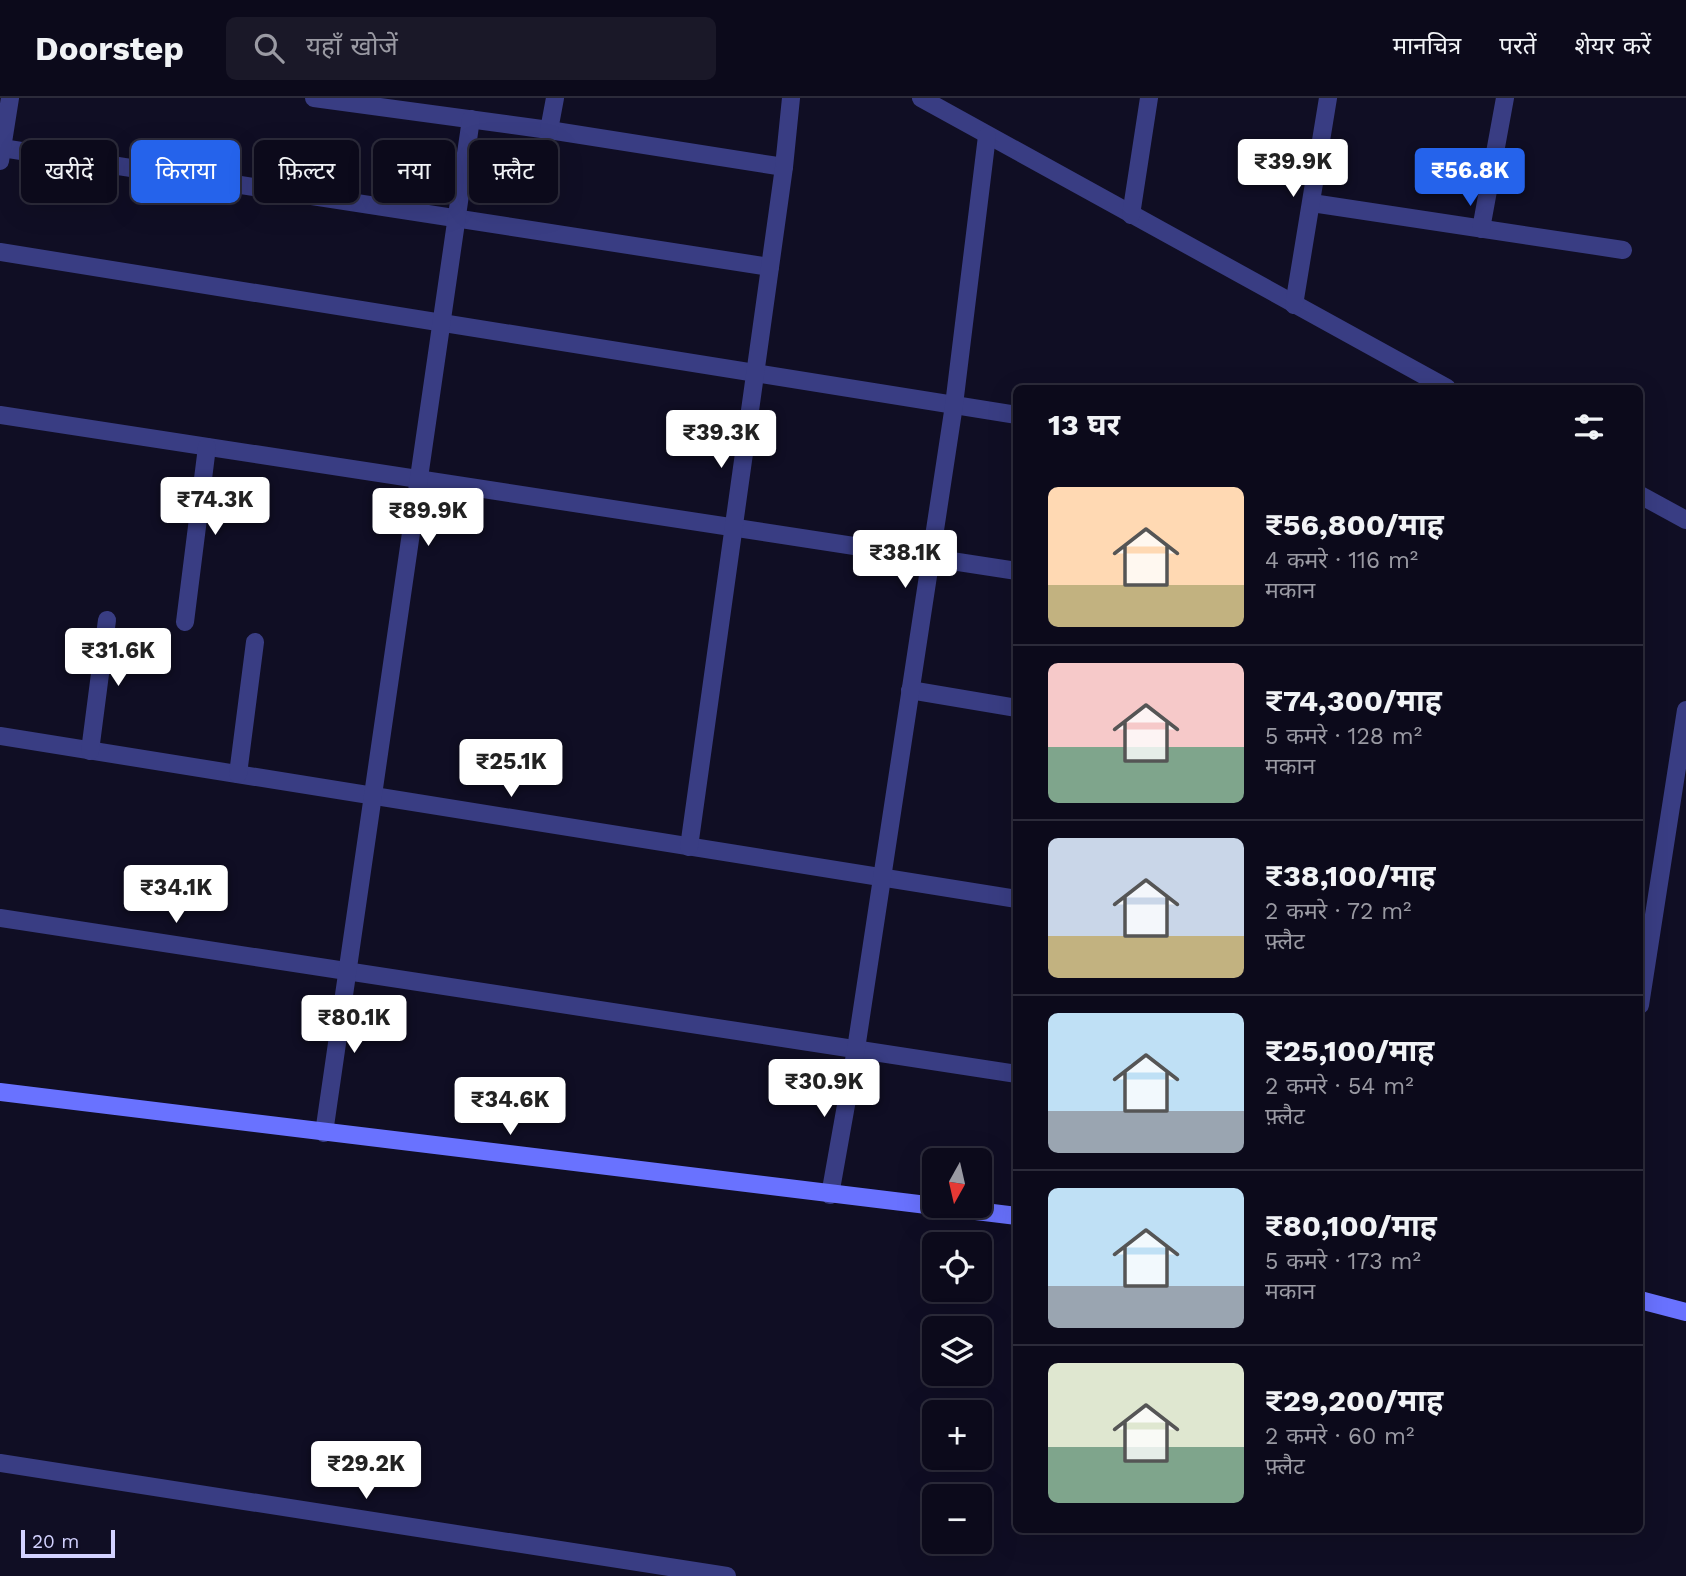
<!DOCTYPE html>
<html lang="hi">
<head>
<meta charset="utf-8">
<style>
	body { margin:0; font-family:"Work Sans","Noto Sans Devanagari",sans-serif; background:#1a1828; color:#f1f3f6; height:100vh; display:flex; flex-direction:column; font-size:26px; white-space:nowrap }
	* { box-sizing:border-box; margin:0 }
	p { font-size:23px; color:#9a9aa3 }
	.icon { flex:none; width:38px; height:38px; fill:none; stroke:currentColor; stroke-width:2; stroke-linecap:round; stroke-linejoin:round }
	.map { position:relative; flex:1; overflow:hidden }
	.drawer { position:absolute; left:1013px; top:287px; width:630px; height:1148px; display:flex; flex-direction:column; background:#0c0a1b; border-radius:10px; box-shadow:0 7px 28px #0002,0 0 0 2px #2c2b3a }
	.drawer>* { flex:none }
	.banner { position:absolute; left:21px; top:42px; width:665px; height:63px; display:flex; gap:14px }
	.needle { width:46px; rotate:188deg }
	.buttons { position:absolute; left:922px; top:1050px; display:grid; gap:14px }
	.buttons a { display:grid; place-items:center; width:70px; height:70px; border-radius:10px; background:#0c0a1b; box-shadow:0 7px 28px #0002,0 0 0 2px #2c2b3a; font-size:35px }
	.scale { position:absolute; left:21px; bottom:18px; width:94px; box-sizing:border-box; padding-left:7px; border:4px solid #d3d2ff; border-top:0; font-size:19px; line-height:24px; white-space:nowrap; color:#d3d2ff; -webkit-text-stroke:5px #100e24; paint-order:stroke }
	.price { position:absolute; translate:-50% -60px; padding:0 16px; border-radius:7px; background:#fff; color:#222; font-size:23px; line-height:46px; filter:drop-shadow(0 2px 4px #0008) }
	.price::after { content:''; position:absolute; left:50%; top:42px; width:21px; height:16px; margin-left:-10px; background:inherit; clip-path:polygon(0 0,100% 0,50% 100%) }
	.price.active { background:#2563eb; color:#fff }
	ul { padding:0; list-style:none }
	li { display:flex; align-items:center; gap:21px; height:175px; padding:0 35px }
	li+li { border-top:2px solid #2c2b3a }
	li span { display:grid; place-items:center; flex:none; width:196px; height:140px; border-radius:10px; color:#555 }
	li>.icon { margin-inline-start:auto }
	span .icon { width:84px; height:84px; fill:#fffc; stroke-width:1 }
	li b { font-size:30px }
	h2 { display:flex; justify-content:space-between; align-items:center; height:84px; padding:0 35px; font-size:30px }
	.tag { padding:0 24px; border-radius:10px; background:#0c0a1b; box-shadow:0 7px 28px #0002,0 0 0 2px #2c2b3a; font-size:24px; line-height:63px }
	.tag.active { background:#2563eb; color:#fff }
	header { display:flex; align-items:center; gap:42px; box-sizing:border-box; height:98px; padding:0 35px; background:#0c0a1b; border-bottom:2px solid #2c2b3a }
	header strong { font-size:33px }
	nav { display:flex; gap:38px; margin-inline-start:auto; font-size:24px }
	.search { width:490px; height:63px; background:#1a1828; display:flex; align-items:center; gap:18px; box-sizing:border-box; padding:0 24px; border-radius:10px; color:#9a9aa3; font-size:26px }
	.map>svg:first-child { display:block }
</style>
</head>
<body>
<header>
<strong>Doorstep</strong>
<div class="search"><svg class="icon" aria-label="search" viewBox="0 0 24 24"><circle cx="10" cy="10" r="6"/><path d="M15 15l6 6"/></svg>यहाँ खोजें</div>
<nav><a>मानचित्र</a><a>परतें</a><a>शेयर करें</a></nav>
</header>
<div class="map">
<svg width="1686" height="1478" viewBox="0 0 1686 1478">
	<rect width="100%" height="100%" fill="#100e24"/>
	<g fill="none" stroke-linecap="round" stroke-linejoin="round">
		<!-- street -->
		<g stroke="#393d83" stroke-width="18">
			<path d="M314 0 549 32 784 69"/>
			<path d="M921 0 1447 290"/>
			<path d="M549 32 555 0"/>
			<path d="M2 50 770 169"/>
			<path d="M0 63 10 0"/>
			<path d="M1312 105 1623 152"/>
			<path d="M1131 117 1149 0"/>
			<path d="M1481 131 1505 0"/>
			<path d="M0 154 1017 317"/>
			<path d="M1294 207 1328 0"/>
			<path d="M0 317 1017 473"/>
			<path d="M1640 397 1686 422"/>
			<path d="M185 524 207 349"/>
			<path d="M910 592 1017 610"/>
			<path d="M0 638 1017 801"/>
			<path d="M90 653 107 522"/>
			<path d="M238 676 255 544"/>
			<path d="M689 749 784 69 791 0"/>
			<path d="M0 820 1017 976"/>
			<path d="M1640 907 1686 612"/>
			<path d="M324 1035 471 21"/>
			<path d="M830 1097 856 951 954 307 987 38"/>
			<path d="M0 1365 727 1478"/>
		</g>
		<!-- secondary -->
		<g stroke="#6972ff" stroke-width="18">
			<path d="M0 994 1017 1118"/>
			<path d="M1640 1202 1686 1214"/>
		</g>
	</g>
</svg>
<div class="buttons">
<a><svg class="needle" viewBox="-14 -14 28 28"><path d="M0-13l5 13h-10z" fill="#e53935"/><path d="M0 13l5-13h-10z" fill="#9a9aa3"/></svg></a>
<a><svg class="icon" aria-label="locate" viewBox="0 0 24 24"><circle cx="12" cy="12" r="6"/><path d="M12 2v4M12 18v4M2 12h4M18 12h4"/></svg></a>
<a><svg class="icon" aria-label="layers" viewBox="0 0 24 24"><path d="M12 4l9 5-9 5-9-5zM3 14l9 5 9-5"/></svg></a>
<a>+</a>
<a>−</a>
</div>
<div class="scale">20 m</div>
<b class="price" style="left:1293px;top:101px">₹39.9K</b>
<b class="price active" style="left:1470px;top:110px">₹56.8K</b>
<b class="price" style="left:721px;top:372px">₹39.3K</b>
<b class="price" style="left:215px;top:439px">₹74.3K</b>
<b class="price" style="left:428px;top:450px">₹89.9K</b>
<b class="price" style="left:905px;top:492px">₹38.1K</b>
<b class="price" style="left:118px;top:590px">₹31.6K</b>
<b class="price" style="left:511px;top:701px">₹25.1K</b>
<b class="price" style="left:176px;top:827px">₹34.1K</b>
<b class="price" style="left:354px;top:957px">₹80.1K</b>
<b class="price" style="left:824px;top:1021px">₹30.9K</b>
<b class="price" style="left:510px;top:1039px">₹34.6K</b>
<b class="price" style="left:366px;top:1403px">₹29.2K</b>
<div class="banner">
<a class="tag">खरीदें</a>
<a class="tag active">किराया</a>
<a class="tag">फ़िल्टर</a>
<a class="tag">नया</a>
<a class="tag">फ़्लैट</a>
</div>
<section class="drawer">
<h2>13 घर<svg class="icon" aria-label="filters" viewBox="0 0 24 24"><path d="M4 7h16M4 17h16"/><circle cx="9" cy="7" r="2"/><circle cx="15" cy="17" r="2"/></svg></h2>
<ul>
<li><span style="background:linear-gradient(#ffd9b3 70%,#c2b280 0)"><svg class="icon" aria-label="home" viewBox="0 0 24 24"><path d="M3 11l9-7 9 7M6 9v11h12V9"/></svg></span><div><b>₹56,800/माह</b><p>4 कमरे · 116 m²</p><p>मकान</p></div></li>
<li><span style="background:linear-gradient(#f6c9c9 60%,#7fa58c 0)"><svg class="icon" aria-label="home" viewBox="0 0 24 24"><path d="M3 11l9-7 9 7M6 9v11h12V9"/></svg></span><div><b>₹74,300/माह</b><p>5 कमरे · 128 m²</p><p>मकान</p></div></li>
<li><span style="background:linear-gradient(#c9d6e8 70%,#c2b280 0)"><svg class="icon" aria-label="home" viewBox="0 0 24 24"><path d="M3 11l9-7 9 7M6 9v11h12V9"/></svg></span><div><b>₹38,100/माह</b><p>2 कमरे · 72 m²</p><p>फ़्लैट</p></div></li>
<li><span style="background:linear-gradient(#bfe0f5 70%,#9aa5b1 0)"><svg class="icon" aria-label="home" viewBox="0 0 24 24"><path d="M3 11l9-7 9 7M6 9v11h12V9"/></svg></span><div><b>₹25,100/माह</b><p>2 कमरे · 54 m²</p><p>फ़्लैट</p></div></li>
<li><span style="background:linear-gradient(#bfe0f5 70%,#9aa5b1 0)"><svg class="icon" aria-label="home" viewBox="0 0 24 24"><path d="M3 11l9-7 9 7M6 9v11h12V9"/></svg></span><div><b>₹80,100/माह</b><p>5 कमरे · 173 m²</p><p>मकान</p></div></li>
<li><span style="background:linear-gradient(#dfe7d0 60%,#7fa58c 0)"><svg class="icon" aria-label="home" viewBox="0 0 24 24"><path d="M3 11l9-7 9 7M6 9v11h12V9"/></svg></span><div><b>₹29,200/माह</b><p>2 कमरे · 60 m²</p><p>फ़्लैट</p></div></li>
</ul>
</section>
</div>
</body>
</html>
